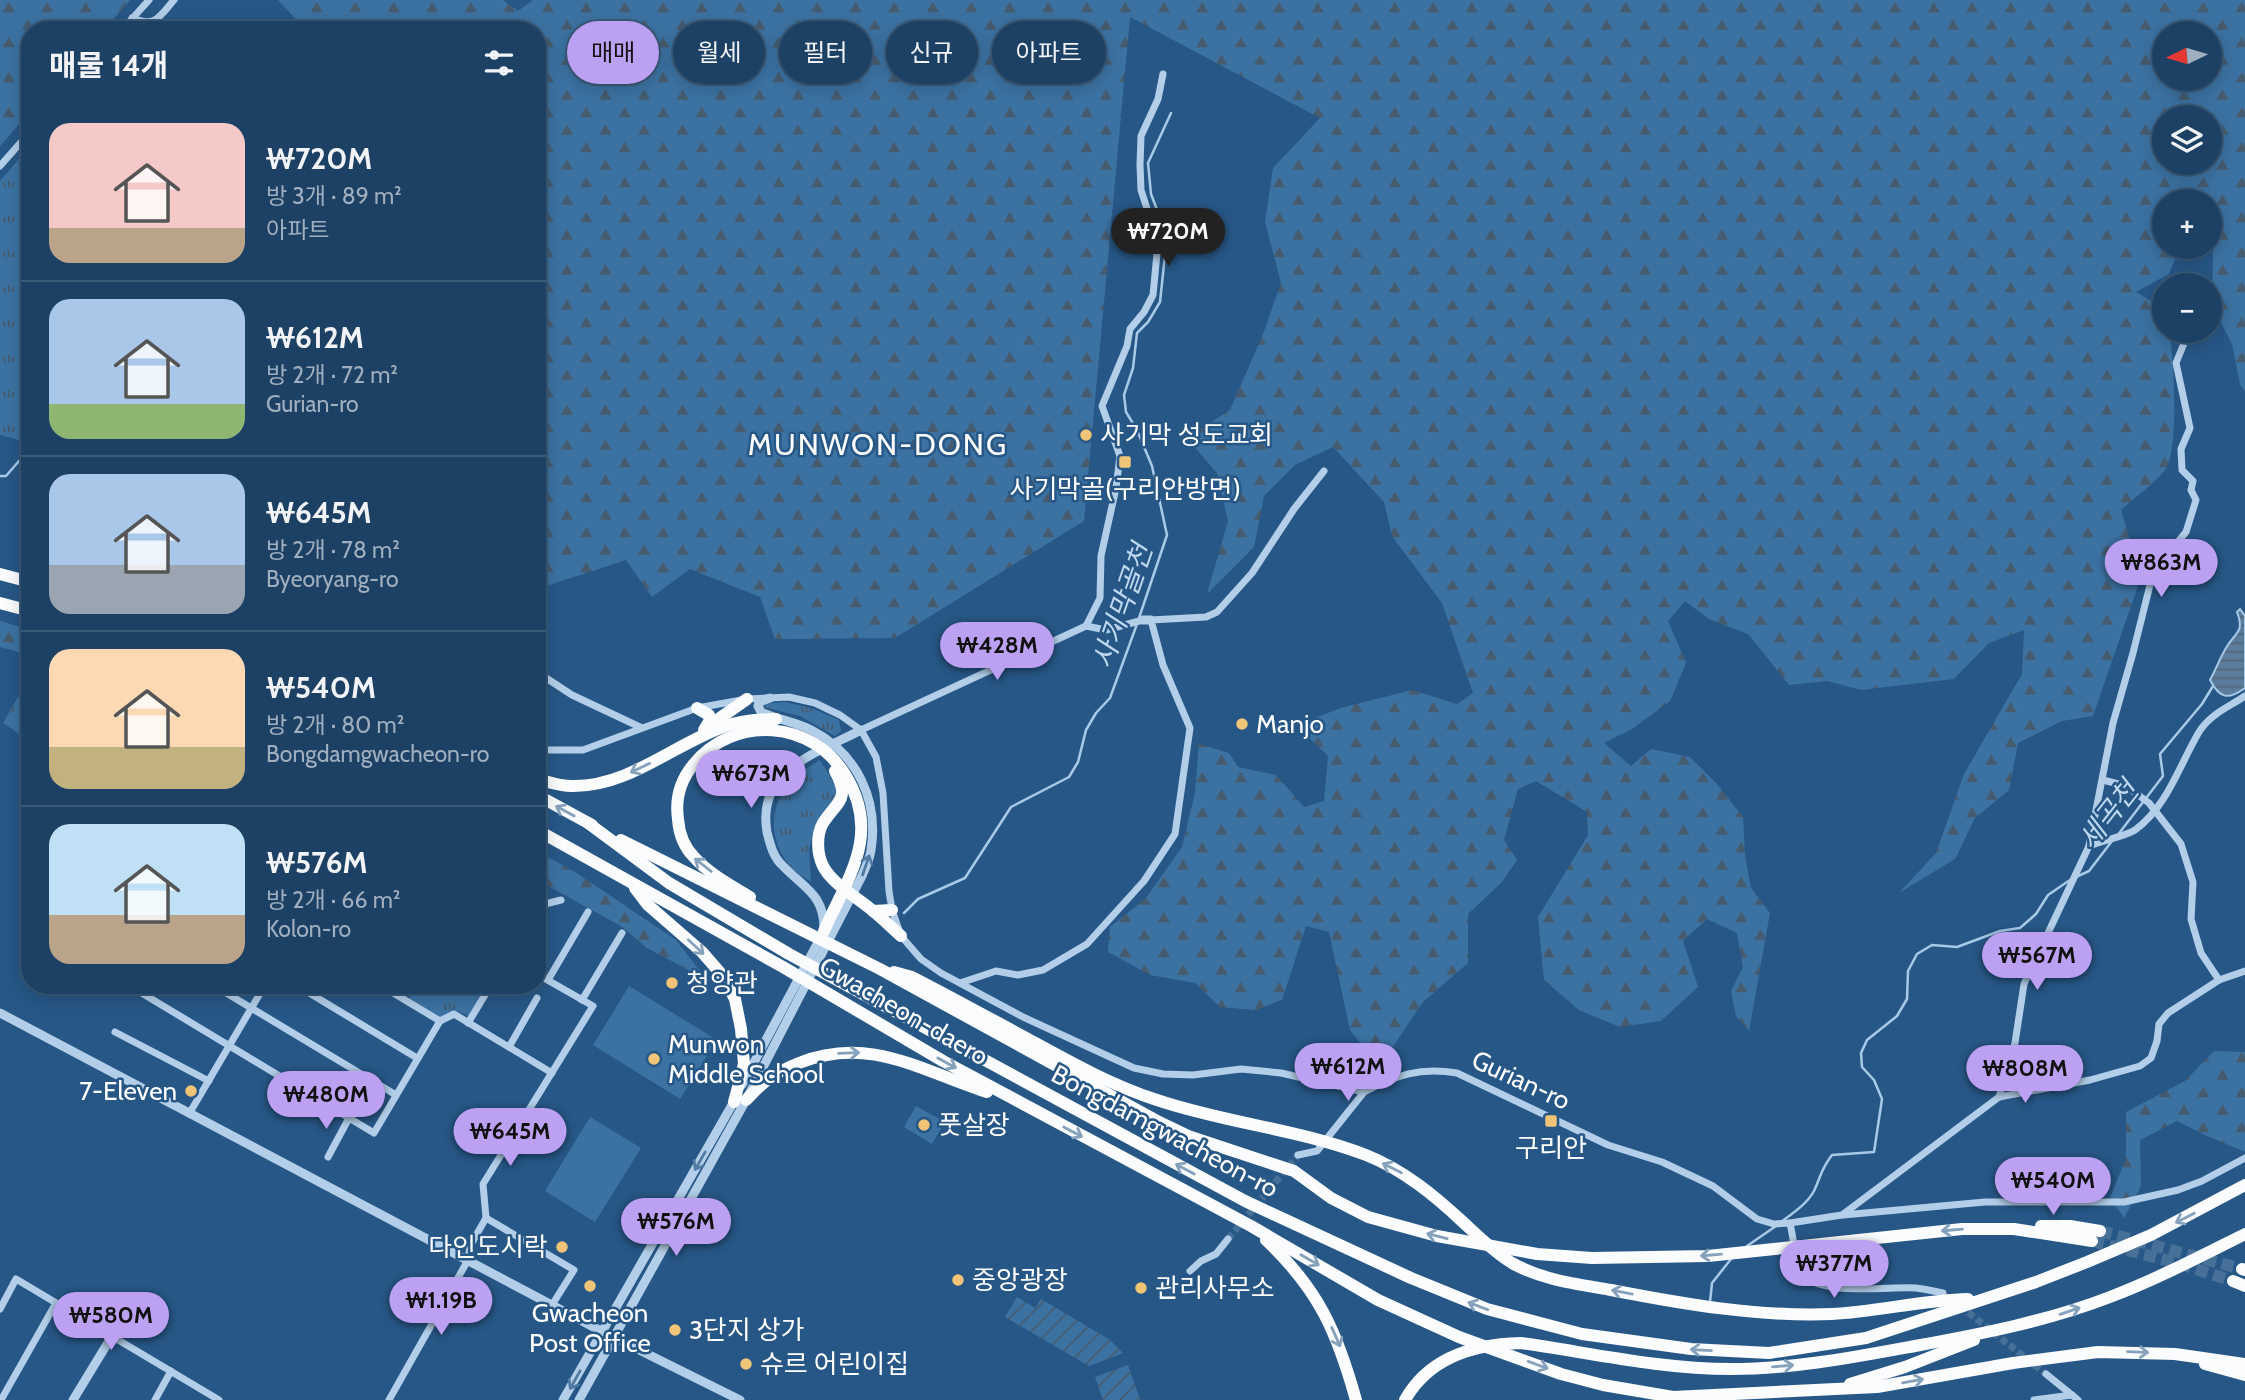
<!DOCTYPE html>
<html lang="ko">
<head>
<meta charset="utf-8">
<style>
	body { margin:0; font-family:Cabin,"Noto Sans KR",sans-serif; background:#2a4c6d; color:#f1f3f6; height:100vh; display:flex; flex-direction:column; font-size:26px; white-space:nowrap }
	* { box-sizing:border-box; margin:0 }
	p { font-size:23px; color:#a0afbf }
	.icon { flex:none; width:38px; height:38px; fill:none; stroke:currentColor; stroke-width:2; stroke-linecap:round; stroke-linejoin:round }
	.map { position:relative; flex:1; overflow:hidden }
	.details { position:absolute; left:21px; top:21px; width:525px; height:973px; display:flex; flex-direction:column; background:#1d4164; border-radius:28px; box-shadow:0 4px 18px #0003,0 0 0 2px #3b5a78 }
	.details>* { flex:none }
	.top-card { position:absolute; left:567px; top:21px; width:665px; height:63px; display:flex; gap:14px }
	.needle { width:46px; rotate:265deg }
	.fabs { position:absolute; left:2152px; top:21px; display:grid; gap:14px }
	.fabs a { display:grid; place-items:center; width:70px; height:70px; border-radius:50%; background:#1d4164; box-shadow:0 4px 18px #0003,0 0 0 2px #3b5a78; font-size:35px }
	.price { position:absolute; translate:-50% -60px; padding:0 16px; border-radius:24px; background:#bca0f2; color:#111; font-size:23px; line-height:46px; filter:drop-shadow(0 2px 4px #0008) }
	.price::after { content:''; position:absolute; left:50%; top:42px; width:21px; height:16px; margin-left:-10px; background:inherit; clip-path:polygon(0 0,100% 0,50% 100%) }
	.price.selected { background:#222; color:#fff }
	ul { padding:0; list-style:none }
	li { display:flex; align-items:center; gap:21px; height:175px; padding:0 28px }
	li+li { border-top:2px solid #3b5a78 }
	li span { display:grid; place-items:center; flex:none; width:196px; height:140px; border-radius:21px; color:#555 }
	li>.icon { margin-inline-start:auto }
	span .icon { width:84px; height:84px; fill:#fffc; stroke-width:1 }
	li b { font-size:30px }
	h2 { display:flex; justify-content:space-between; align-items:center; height:84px; padding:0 28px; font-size:30px }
	.chip { padding:0 24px; border-radius:32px; background:#1d4164; box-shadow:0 4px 18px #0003,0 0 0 2px #3b5a78; font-size:24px; line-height:63px }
	.chip.selected { background:#bca0f2; color:#111 }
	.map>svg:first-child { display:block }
</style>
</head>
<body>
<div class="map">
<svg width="2245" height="1400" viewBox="0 0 2245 1400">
	<defs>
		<pattern id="grass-tufts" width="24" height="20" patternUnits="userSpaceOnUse" patternTransform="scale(1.75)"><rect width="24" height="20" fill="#3c72a2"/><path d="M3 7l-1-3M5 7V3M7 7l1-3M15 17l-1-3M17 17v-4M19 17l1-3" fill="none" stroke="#465b6e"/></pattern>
		<pattern id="forest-firs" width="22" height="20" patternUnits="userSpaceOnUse" patternTransform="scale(1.75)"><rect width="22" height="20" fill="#3c72a2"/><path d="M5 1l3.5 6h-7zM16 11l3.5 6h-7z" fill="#465b6e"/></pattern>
		<pattern id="garden-furrows" width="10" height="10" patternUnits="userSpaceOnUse" patternTransform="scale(1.75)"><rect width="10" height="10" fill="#3c72a2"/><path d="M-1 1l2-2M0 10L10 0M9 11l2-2" fill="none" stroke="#465b6e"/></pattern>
		<pattern id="water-rules" width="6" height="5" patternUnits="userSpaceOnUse" patternTransform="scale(1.75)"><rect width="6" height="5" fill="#5b7c9c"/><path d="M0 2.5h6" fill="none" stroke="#546678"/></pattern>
	</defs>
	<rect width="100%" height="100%" fill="#275786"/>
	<!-- grass -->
	<g fill="url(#grass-tufts)">
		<path d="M30 146V443L0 435V181Z"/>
		<path d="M22 690 30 697V723L21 735 3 723Z"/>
		<path d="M784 702 811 708 839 720 841 731 835 736 800 716 763 707V704Z"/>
		<path d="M820 760 835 785 836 795 813 834 809 849 811 882C804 877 794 872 789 865 769 841 769 807 789 783 797 773 810 767 820 760Z"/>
		<path d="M417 985H458L481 997 469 1016 457 1011 440 1018 409 999Z"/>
	</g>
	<!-- forest -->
	<g fill="url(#forest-firs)" fill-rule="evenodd">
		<path d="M0 0H130L104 30H30V112L0 146Z"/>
		<path d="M278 0H503L518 11 533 0H2245V392L2240 384 2232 344 2212 305 2213 250 2208 247H2210V201H2165V247H2180L2169 274 2136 292 2165 309V331H2170C2173 358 2180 448 2165 470 2155 483 2134 498 2121 510L2141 577 2093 716 2062 721 2018 743 2009 790 1975 818 1955 859 1899 893 1936 853 1964 774 2022 674 2024 630 1989 643 1954 679 1861 690 1827 681 1789 685 1748 634 1709 619 1685 601 1668 621 1686 663 1670 701 1632 729 1604 743 1631 766 1651 749 1690 757 1717 784 1743 817 1745 856 1751 888 1770 913 1749 1031 1736 1016 1731 991 1743 967 1737 933 1707 919 1683 941 1698 987 1661 1021 1620 1027 1579 1010 1544 980 1538 917 1588 835 1587 812 1536 781 1518 789 1504 840 1517 860 1501 883 1468 914V963L1423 1002 1390 1051 1384 1073 1350 1030 1329 932 1306 926 1282 1000 1256 1010 1220 1007 1195 983 1150 975 1108 952 1110 927 1146 898 1182 847 1195 793 1199 744 1229 753 1238 767 1276 775 1304 807 1324 801 1328 756 1296 725 1341 708 1412 690 1457 704 1473 693 1442 603 1392 536 1384 502 1333 447 1295 465 1264 496 1254 547 1207 594 1228 521 1217 473 1187 438 1230 410 1263 334 1281 283 1265 222 1273 168 1320 118 1130 17 1084 521 895 638 775 639 760 597 690 569 652 597 626 560 537 589V30H306ZM2165 33H2210V79H2165ZM2165 117H2210V163H2165Z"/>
		<path d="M0 621 30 630V655L0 647Z"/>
		<path d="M537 851 575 872 676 940 707 980 647 948 621 926 537 880Z"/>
		<path d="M2214 1051 2245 1052V1152L2205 1135 2177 1121 2140 1140 2141 1186 2124 1218 2110 1197 2126 1159V1112L2185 1081Z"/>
	</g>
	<!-- garden -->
	<g fill="url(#garden-furrows)">
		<path d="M1017 1297 1035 1308 1041 1299 1110 1340 1123 1353 1089 1366 1005 1317Z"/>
		<path d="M1128 1365 1140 1400H1103L1095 1377Z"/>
	</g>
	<!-- pitch -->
	<g fill="#3c72a2">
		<path d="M629 986 717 1040 680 1099 593 1045Z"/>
		<path d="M916 1106 945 1122 932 1144 904 1127Z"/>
		<path d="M590 1117 641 1148 595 1222 545 1191Z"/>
	</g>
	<!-- water -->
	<path fill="url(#water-rules)" stroke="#a7cae8" stroke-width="2" d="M2240 609 2245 616V688C2228 700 2220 699 2210 680 2216 669 2220 658 2226 648 2235 632 2245 633 2237 612Z"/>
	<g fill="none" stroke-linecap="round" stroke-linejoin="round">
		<!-- stream -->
		<g stroke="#a7cae8" stroke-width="2.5">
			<path d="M0 476H6L19 461"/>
			<path d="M1139 618 1167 535 1152 466 1137 430 1126 412 1124 395 1133 368 1137 333 1148 322 1160 302 1167 236 1151 194 1148 163 1171 113"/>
			<path d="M2117 836 2163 776 2160 754 2202 704 2213 686"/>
			<path d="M2076 877 2089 871 2112 841"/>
			<path d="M904 913 918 899 965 878 1011 807 1069 777 1078 762 1086 730 1096 713 1110 698 1137 624"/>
			<path d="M1781 1222C1793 1213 1807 1204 1814 1191 1821 1176 1821 1169 1832 1155L1874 1152 1882 1099 1874 1080 1862 1067 1861 1053 1867 1040 1897 1016 1907 999 1908 971 1917 954 1932 945 1957 947 2000 931 2020 928 2036 914 2048 895 2070 880"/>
			<path d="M1747 1246 1776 1226"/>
			<path d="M1710 1302 1712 1283 1731 1259"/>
		</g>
		<!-- minor-tunnel -->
		<g stroke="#477098" stroke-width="7" stroke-dasharray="7 3.5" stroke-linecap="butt">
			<path d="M537 761 543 750"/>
			<path d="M1228 1239 1298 1155"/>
			<path d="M1960 1306 2046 1374"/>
		</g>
		<!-- trunk-tunnel -->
		<g stroke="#477098" stroke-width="12" stroke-dasharray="12 6" stroke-linecap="butt">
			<path d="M2100 1231 2242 1269"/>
			<path d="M2092 1241 2177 1263 2233 1281"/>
		</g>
		<!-- minor -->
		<g stroke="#b2cee8" stroke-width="7">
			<path d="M132 18C156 28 159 17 174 0"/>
			<path d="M122 30 149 0"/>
			<path d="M0 166 30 132"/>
			<path d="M1086 626 1100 598 1101 556 1116 488 1120 456 1102 406 1127 346 1130 329 1144 312 1153 295 1158 243 1141 190 1140 165 1141 136 1158 99 1163 74"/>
			<path d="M537 672 572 695 640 727"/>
			<path d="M861 730 1086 626 1106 630 1143 620"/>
			<path d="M537 748 543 750H583L697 708 747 699 789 697 815 703 840 715 861 730 876 757 883 793 889 891 892 910 901 936 921 959 941 973 1023 1017 1134 1068 1163 1074 1193 1075 1241 1069 1281 1073 1364 1092C1397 1075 1419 1067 1457 1073L1608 1145 1662 1162 1713 1186 1757 1219 1774 1224 1790 1223 1842 1215 1999 1097 2090 1080 2140 1066 2151 1058 2157 1041 2159 1024 2168 1013 2219 980 2245 971"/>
			<path d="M2103 780 2126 786 2149 803 2181 844 2193 882 2191 919 2201 953 2219 980"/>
			<path d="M2089 846C2102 840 2124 837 2135 830 2167 807 2180 764 2199 732 2210 714 2229 707 2245 696"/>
			<path d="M537 911 541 905 561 900"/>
			<path d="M548 980 588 912"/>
			<path d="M960 983 996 971 1018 975 1043 970 1087 944 1144 881 1175 834 1190 728 1163 665 1151 620 1206 617 1217 612 1252 573 1294 509 1324 471"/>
			<path d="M213 985 396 1095"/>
			<path d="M296 985 417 1058"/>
			<path d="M380 985 440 1021 454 1014 552 1073"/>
			<path d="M140 992 374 1133 440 1021"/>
			<path d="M582 1000 622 933"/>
			<path d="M468 1023 491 985"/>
			<path d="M115 1032 209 1081"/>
			<path d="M509 1047 537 998"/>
			<path d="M1999 1097 2015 1043 2024 984 2089 846 2113 723 2133 653 2150 585 2163 560 2186 532 2196 500 2191 490 2193 481 2182 470 2181 449 2190 428 2176 363 2189 331"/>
			<path d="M189 1114 265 985"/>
			<path d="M1298 1155 1317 1151 1364 1092"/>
			<path d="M328 1157 349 1118"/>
			<path d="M1843 1215 1985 1202H2124L2178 1190 2202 1181 2245 1158"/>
			<path d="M486 1218 574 1270 552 1305"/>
			<path d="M1790 1223C1793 1236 1795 1259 1801 1271 1815 1298 1889 1286 1916 1288 1925 1289 1934 1291 1943 1293"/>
			<path d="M1190 1271 1201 1261 1216 1254 1228 1239"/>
			<path d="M0 1309 16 1279 219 1400"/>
			<path d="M2046 1374 2078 1400"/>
			<path d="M1 1400 56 1303"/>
			<path d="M155 1400 171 1371"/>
			<path d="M389 1400 468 1260 470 1246 486 1218 483 1184 593 1006 537 974"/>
			<path d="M2034 1400 2072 1395"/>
		</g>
		<!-- tertiary -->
		<g stroke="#b2cee8" stroke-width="9">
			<path d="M1143 620H1151"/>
			<path d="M0 1013 601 1331 740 1400"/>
			<path d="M742 1085 824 931C825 895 805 889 783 866 773 857 770 844 767 832 756 769 818 753 861 730"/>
			<path d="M73 1400 112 1336"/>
			<path d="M563 1400 736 1098"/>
			<path d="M579 1400 746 1100 862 876C865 868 870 859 871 850 879 800 857 754 813 731 797 722 778 720 761 712L758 706 759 702 770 698"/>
		</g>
		<!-- trunk -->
		<g stroke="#fafcfe" stroke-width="12">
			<path d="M0 574 30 582"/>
			<path d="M0 603 30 611"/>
			<path d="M697 708 709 715 710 720 704 730"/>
			<path d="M708 730 720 718 747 699"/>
			<path d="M835 771C851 800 837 801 823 823 816 835 817 854 823 866 832 884 857 897 872 910 882 918 891 927 901 936"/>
			<path d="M537 779C549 782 562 787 574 786 629 786 673 745 723 727 741 720 758 719 776 719"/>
			<path d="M537 795 592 825"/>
			<path d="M588 823 669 883 789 954 1245 1201 1411 1278 1487 1309 1582 1334 1691 1349 1769 1353 1866 1338 2036 1282 2087 1262 2151 1235 2245 1185"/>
			<path d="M537 830 783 967 943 1061 1251 1226 1378 1300 1459 1337 1561 1374 1603 1385 1673 1397 1877 1387 2013 1363 2098 1352 2175 1354 2245 1364"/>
			<path d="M621 840 880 969 1159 1122 1188 1136 1294 1171 1331 1198 1368 1217 1437 1236 1537 1254 1592 1258 1708 1256 1962 1229H2014L2092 1241"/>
			<path d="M635 888 648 905 702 952 722 975 735 999 741 1029 744 1064 734 1102"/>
			<path d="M750 897C732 886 709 874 694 857 684 847 679 833 678 819 675 798 680 781 693 765 734 714 813 720 846 776 858 796 864 819 860 843 855 873 836 903 824 931"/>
			<path d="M873 911 892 910"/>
			<path d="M894 972 912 977C951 997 989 1018 1028 1039 1070 1062 1111 1085 1157 1100 1225 1123 1298 1129 1366 1155 1404 1170 1435 1196 1464 1223 1479 1237 1494 1252 1512 1263 1542 1280 1577 1284 1611 1290 1683 1304 1758 1317 1832 1314 1877 1312 1922 1300 1968 1299"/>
			<path d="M746 1100C753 1093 761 1084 770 1078 778 1072 789 1067 799 1063 870 1035 921 1071 987 1092"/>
			<path d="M2041 1226H2070L2100 1231"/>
			<path d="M1266 1240C1319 1290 1337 1332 1356 1400"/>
			<path d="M2242 1269 2245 1270"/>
			<path d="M2233 1281 2245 1286"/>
			<path d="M2205 1364 2245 1375"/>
			<path d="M1850 1384 1905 1367 1974 1340"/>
			<path d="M1405 1400C1429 1357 1475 1344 1521 1343 1591 1353 1661 1369 1731 1369 1793 1369 1855 1357 1915 1346 1981 1334 2048 1321 2110 1297 2157 1279 2201 1256 2245 1234"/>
		</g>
	</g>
	<!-- one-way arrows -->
	<defs><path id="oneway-shaft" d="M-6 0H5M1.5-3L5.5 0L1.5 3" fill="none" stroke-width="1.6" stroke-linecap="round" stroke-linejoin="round" transform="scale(1.75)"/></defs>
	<g stroke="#86a1bc">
		<use href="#oneway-shaft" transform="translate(640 768) rotate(154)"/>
		<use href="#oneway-shaft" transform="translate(565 811) rotate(-151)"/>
		<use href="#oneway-shaft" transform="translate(703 865) rotate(-142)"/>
		<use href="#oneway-shaft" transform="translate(696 947) rotate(43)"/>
		<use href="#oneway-shaft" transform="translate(849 1053) rotate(-2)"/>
		<use href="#oneway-shaft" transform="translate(947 1063) rotate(29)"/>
		<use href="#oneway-shaft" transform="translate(1073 1132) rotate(28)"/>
		<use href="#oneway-shaft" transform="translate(1392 1168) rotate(-153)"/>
		<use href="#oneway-shaft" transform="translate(1185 1169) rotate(-152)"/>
		<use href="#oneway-shaft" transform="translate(2185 1218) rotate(153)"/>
		<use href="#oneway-shaft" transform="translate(1952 1230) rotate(175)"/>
		<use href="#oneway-shaft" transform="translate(1437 1236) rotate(-166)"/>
		<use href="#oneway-shaft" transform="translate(1711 1255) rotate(175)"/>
		<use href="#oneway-shaft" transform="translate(1310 1260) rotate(30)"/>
		<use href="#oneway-shaft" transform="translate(1622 1292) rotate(-169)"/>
		<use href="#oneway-shaft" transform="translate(1478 1306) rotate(-159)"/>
		<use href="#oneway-shaft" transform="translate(2070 1311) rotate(-19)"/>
		<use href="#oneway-shaft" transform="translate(1336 1337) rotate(66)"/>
		<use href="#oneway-shaft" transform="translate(1701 1350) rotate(-177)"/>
		<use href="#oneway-shaft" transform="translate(2138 1352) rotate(2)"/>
		<use href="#oneway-shaft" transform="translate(1538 1365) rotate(20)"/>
		<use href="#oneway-shaft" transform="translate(1783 1366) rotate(-5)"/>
		<use href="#oneway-shaft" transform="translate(1913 1381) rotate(-10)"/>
	</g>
	<g stroke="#517ba3">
		<use href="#oneway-shaft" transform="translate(866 865) rotate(-71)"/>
		<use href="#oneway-shaft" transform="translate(700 1161) rotate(120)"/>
		<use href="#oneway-shaft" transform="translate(575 1380) rotate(119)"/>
	</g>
	<!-- markers -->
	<g fill="#f0c578" stroke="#275786" stroke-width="2.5">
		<circle cx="1086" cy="435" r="7"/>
		<rect x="1118" y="455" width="14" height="14" rx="3.5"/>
		<circle cx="1242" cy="724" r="7"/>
		<circle cx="672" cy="983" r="7"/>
		<circle cx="654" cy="1059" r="7"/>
		<circle cx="191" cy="1091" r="7"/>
		<rect x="1544" y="1114" width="14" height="14" rx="3.5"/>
		<circle cx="924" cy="1125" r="7"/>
		<circle cx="562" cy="1247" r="7"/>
		<circle cx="958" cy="1280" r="7"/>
		<circle cx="590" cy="1286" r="7"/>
		<circle cx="1141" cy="1288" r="7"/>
		<circle cx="675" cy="1330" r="7"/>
		<circle cx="746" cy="1364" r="7"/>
	</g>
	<g text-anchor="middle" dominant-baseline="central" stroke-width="5" stroke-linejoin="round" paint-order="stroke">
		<!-- poi labels -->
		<g font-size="26" fill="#fff" stroke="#275786" text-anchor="start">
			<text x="1100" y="435">사기막 성도교회</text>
			<text x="1125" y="489" text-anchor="middle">사기막골(구리안방면)</text>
			<text x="1256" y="724">Manjo</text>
			<text x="686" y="983">청양관</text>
			<text x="668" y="1044">Munwon<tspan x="668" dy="30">Middle School</tspan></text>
			<text x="177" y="1091" text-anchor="end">7-Eleven</text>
			<text x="938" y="1125">풋살장</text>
			<text x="1551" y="1148" text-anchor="middle">구리안</text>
			<text x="548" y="1247" text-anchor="end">다인도시락</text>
			<text x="972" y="1280">중앙광장</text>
			<text x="1155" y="1288">관리사무소</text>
			<text x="590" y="1313" text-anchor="middle">Gwacheon<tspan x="590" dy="30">Post Office</tspan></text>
			<text x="689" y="1330">3단지 상가</text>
			<text x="760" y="1364">슈르 어린이집</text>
		</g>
		<!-- street labels -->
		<g font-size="26" fill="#fff" stroke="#275786">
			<text transform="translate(904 1011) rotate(30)">Gwacheon-daero</text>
			<text transform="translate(1521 1080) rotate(25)">Gurian-ro</text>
			<text transform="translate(1165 1131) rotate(28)">Bongdamgwacheon-ro</text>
		</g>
		<!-- water labels -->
		<g font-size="28" font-style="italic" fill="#bed8ef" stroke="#275786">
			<text transform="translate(1122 606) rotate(-71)">사기막골천</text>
			<text transform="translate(2108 815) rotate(-52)">세곡천</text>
		</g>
		<!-- quarter labels -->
		<g font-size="30" letter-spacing="2" fill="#fff" stroke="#275786">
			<text x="878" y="444">MUNWON-DONG</text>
		</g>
	</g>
</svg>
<div class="fabs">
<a><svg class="needle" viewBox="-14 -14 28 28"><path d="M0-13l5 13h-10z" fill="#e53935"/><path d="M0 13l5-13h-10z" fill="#a0afbf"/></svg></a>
<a><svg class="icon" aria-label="layers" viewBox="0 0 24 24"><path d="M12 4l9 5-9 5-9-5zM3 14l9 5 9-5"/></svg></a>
<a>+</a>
<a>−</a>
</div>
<b class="price selected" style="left:1168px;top:268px">₩720M</b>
<b class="price" style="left:2161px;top:599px">₩863M</b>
<b class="price" style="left:997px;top:682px">₩428M</b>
<b class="price" style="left:751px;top:810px">₩673M</b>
<b class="price" style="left:2037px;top:992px">₩567M</b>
<b class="price" style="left:1348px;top:1103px">₩612M</b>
<b class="price" style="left:2025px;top:1105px">₩808M</b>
<b class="price" style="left:326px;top:1131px">₩480M</b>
<b class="price" style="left:510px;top:1168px">₩645M</b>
<b class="price" style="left:2053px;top:1217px">₩540M</b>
<b class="price" style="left:676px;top:1258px">₩576M</b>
<b class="price" style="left:1834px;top:1300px">₩377M</b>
<b class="price" style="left:441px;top:1337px">₩1.19B</b>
<b class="price" style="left:111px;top:1352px">₩580M</b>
<div class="top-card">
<a class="chip selected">매매</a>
<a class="chip">월세</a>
<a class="chip">필터</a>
<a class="chip">신규</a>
<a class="chip">아파트</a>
</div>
<section class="details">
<h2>매물 14개<svg class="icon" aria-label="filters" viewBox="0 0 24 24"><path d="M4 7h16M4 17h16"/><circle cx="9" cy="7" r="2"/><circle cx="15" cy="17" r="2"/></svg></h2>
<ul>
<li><span style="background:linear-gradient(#f6c9c9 75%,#b9a48a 0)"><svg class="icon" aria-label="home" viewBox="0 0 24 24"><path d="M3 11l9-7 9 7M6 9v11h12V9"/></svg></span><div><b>₩720M</b><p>방 3개 · 89 m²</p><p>아파트</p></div></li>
<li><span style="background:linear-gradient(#a9c7e8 75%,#8fb573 0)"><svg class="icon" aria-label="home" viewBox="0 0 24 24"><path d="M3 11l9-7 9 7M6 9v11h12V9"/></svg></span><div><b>₩612M</b><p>방 2개 · 72 m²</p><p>Gurian-ro</p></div></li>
<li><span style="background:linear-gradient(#a9c7e8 65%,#9aa5b1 0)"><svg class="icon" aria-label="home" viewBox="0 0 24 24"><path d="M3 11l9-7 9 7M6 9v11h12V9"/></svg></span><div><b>₩645M</b><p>방 2개 · 78 m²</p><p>Byeoryang-ro</p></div></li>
<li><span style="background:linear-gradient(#ffd9b3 70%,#c2b280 0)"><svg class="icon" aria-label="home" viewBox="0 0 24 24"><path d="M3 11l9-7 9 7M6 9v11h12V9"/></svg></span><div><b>₩540M</b><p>방 2개 · 80 m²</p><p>Bongdamgwacheon-ro</p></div></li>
<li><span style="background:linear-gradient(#bfe0f5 65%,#b9a48a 0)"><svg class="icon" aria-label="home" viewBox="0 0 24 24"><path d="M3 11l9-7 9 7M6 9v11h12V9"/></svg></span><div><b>₩576M</b><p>방 2개 · 66 m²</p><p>Kolon-ro</p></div></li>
</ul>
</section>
</div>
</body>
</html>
